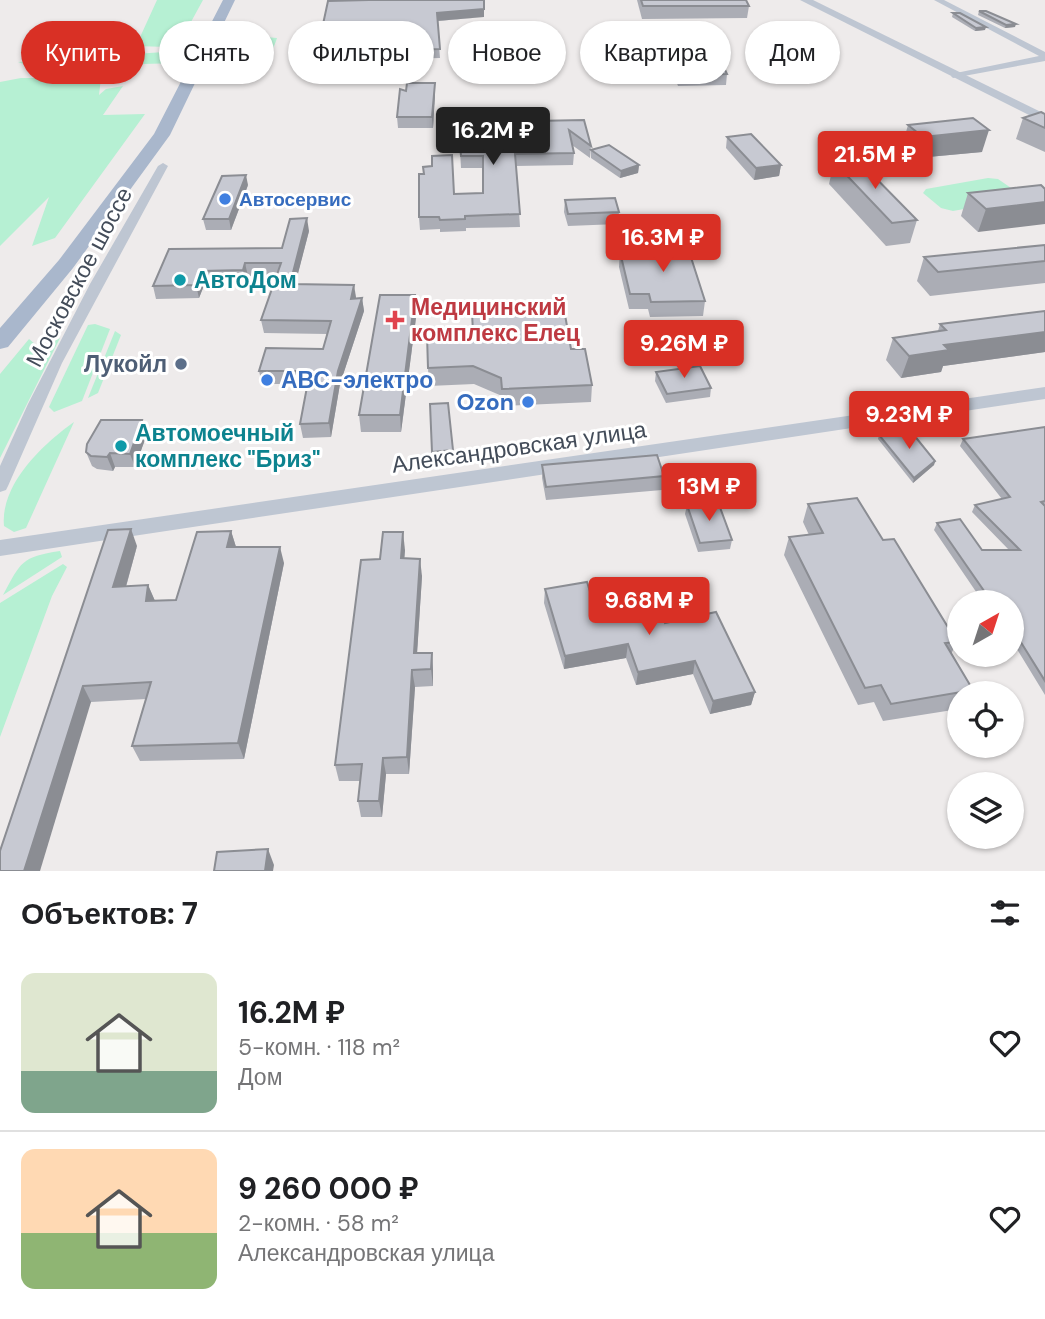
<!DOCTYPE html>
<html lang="ru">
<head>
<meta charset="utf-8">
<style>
	body { margin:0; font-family:"DM Sans",sans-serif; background:#f2f2f2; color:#202124; height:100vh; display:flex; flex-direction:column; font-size:26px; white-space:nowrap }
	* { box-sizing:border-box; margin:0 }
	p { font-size:23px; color:#757577 }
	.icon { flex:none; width:38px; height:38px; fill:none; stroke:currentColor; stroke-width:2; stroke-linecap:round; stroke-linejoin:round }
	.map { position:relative; height:871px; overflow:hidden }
	.panel { display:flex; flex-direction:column; background:#fff; flex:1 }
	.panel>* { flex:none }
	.guide { position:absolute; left:21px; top:21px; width:1004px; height:63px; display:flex; gap:14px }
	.needle { width:46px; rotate:39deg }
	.controls { position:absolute; left:947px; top:590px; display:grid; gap:14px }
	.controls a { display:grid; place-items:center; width:77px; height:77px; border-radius:50%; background:#fff; box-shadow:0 2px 5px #0004; font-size:35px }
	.price { position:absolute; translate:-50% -60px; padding:0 16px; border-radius:7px; background:#d93025; color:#fff; font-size:23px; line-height:46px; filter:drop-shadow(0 2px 4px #0008) }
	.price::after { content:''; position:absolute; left:50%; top:42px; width:21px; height:16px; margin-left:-10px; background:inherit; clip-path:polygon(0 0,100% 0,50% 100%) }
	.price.selected { background:#222; color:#fff }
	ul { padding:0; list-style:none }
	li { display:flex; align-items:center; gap:21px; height:175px; padding:0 21px }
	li+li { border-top:2px solid #e0e0e0 }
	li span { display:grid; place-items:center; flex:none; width:196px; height:140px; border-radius:14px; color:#555 }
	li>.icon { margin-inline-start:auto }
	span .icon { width:84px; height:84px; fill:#fffc; stroke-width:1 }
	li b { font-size:30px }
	h2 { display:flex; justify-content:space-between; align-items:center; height:84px; padding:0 21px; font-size:30px }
	.pill { padding:0 24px; border-radius:32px; background:#fff; box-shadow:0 2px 5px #0004; font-size:24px; line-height:63px }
	.pill.selected { background:#d93025; color:#fff }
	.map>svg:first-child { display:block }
</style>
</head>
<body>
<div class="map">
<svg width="1045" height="871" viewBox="0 0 1045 871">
	<rect width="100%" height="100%" fill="#eeebeb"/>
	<!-- green -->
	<g fill="#b6f0d3">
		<path d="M157 0H203L180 42 185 54 180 63 32 67 18 62 164 52 167 47 136 46Z"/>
		<path d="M265 37 277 38C271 57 261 70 240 57L244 41 251 38Z"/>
		<path d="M21 78H101L99 95 106 89 123 86 103 115 145 114 55 238 32 246 49 197 0 246V82Z"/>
		<path d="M988 178 998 179 1020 194V199L953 211 941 208 923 193 926 189Z"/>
		<path d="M95 324 110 329 82 401 54 412 49 407 88 325Z"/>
		<path d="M115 331 121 335 98 393 88 398Z"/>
		<path d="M60 338 0 458V374L29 339 36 345H47Z"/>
		<path d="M74 422 26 528 14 532 4 526C0 484 43 444 74 422Z"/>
		<path d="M60 551 62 557 3 595C21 562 21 557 60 551Z"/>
		<path d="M63 564 67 567 52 596 0 737V603Z"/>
	</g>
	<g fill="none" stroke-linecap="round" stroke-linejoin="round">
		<!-- minor -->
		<g fill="#bec6d2" fill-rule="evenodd">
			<path d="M934 0H944L1045 52V61L953 78 951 76 956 73 1039 56Z"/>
			<path d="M163 163 168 166 62 363 8 486 6 490 0 492V466L28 404 90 284 158 166Z"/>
		</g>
		<!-- tertiary -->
		<g fill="#bec6d2" fill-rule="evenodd">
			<path d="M800 0H813L1045 114V123Z"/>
			<path d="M1045 387V399L0 556V540Z"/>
		</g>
		<!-- primary -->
		<path fill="#a9b7cc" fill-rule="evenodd" d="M223 0H235L170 135 73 268 8 347 0 349V328L59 260 154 134Z"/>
	</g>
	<!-- wall -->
	<g fill="#abadb5">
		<path d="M637 0H746L749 6 747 18 642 19Z"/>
		<path d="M979 11 1015 27 1005 28 978 15Z"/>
		<path d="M953 13 985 30 975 31 952 17Z"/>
		<path d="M484 17 437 21 440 58 360 60V50L317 49 316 40 322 29Z"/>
		<path d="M529 39 549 58 548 65H531Z"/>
		<path d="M672 58 727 74 726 85 678 86 671 68Z"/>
		<path d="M406 91 435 94 433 128H398L397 117Z"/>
		<path d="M1045 114V152L1016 139 1023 118Z"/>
		<path d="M584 120 591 146 590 158 572 145 574 153 573 165 516 166 520 227 466 228V231L440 232V229L420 230 419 217 454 194 483 193V168H461L459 132 480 131V122Z"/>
		<path d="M908 125 982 152 917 158 902 146Z"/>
		<path d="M727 137 781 165 779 176 754 180 726 148Z"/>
		<path d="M591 150 639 165 638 173 620 178 591 158Z"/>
		<path d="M834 162 917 220 910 243 886 246 829 184Z"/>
		<path d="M248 185 231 230H206L203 219Z"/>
		<path d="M1041 185 978 232 961 216 968 193Z"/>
		<path d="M565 200 619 212 618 224 568 226 564 212Z"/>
		<path d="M309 231 295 284 356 297V299L362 298 364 311 340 384 331 437 303 438 300 424 308 384H262L259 371 323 349 327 334 264 333 261 320 277 276H248L246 283H205L199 298 156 299 153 286 169 249 282 248Z"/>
		<path d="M1045 245V283L930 296 917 281 924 257Z"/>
		<path d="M637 246 705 301 703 316 650 317 648 309H629L619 267 620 252H637Z"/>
		<path d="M415 295 417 310 401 432H361L359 415Z"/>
		<path d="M1045 311V352L943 366 941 372 901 378 886 360 893 338 938 331 940 324Z"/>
		<path d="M571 349 592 385 591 402 503 406 502 396 474 384 429 386 428 368Z"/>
		<path d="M656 372 711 388 710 397 666 403 655 381Z"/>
		<path d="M448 403 453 458 432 459V452Z"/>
		<path d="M142 420 147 434 135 467H115L113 471 97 469 92 466 86 452Z"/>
		<path d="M1045 427V695L1012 641V602H983L934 530 937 523 982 550H1009L972 512 975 505 1002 499 960 446 963 439Z"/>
		<path d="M879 435 935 461 934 465 913 483 878 439Z"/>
		<path d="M542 465 664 476 662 490 546 500 542 478Z"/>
		<path d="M808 504 883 540 957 642 951 654 973 690 972 693H959V709L883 721 874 702 858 705 784 555 789 537 809 535 803 522Z"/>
		<path d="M687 505 732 540 730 549 698 552 685 514Z"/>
		<path d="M231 531 236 547 284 563 244 759 140 761 132 746 146 699 91 702 0 871 137 546 126 587 148 585 155 601 176 600Z"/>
		<path d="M405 550 404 559 422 576 417 653H432L433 670V686L415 687 409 774H386L382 817H361L358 801 360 781H339L335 765 380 559Z"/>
		<path d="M545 589 595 607 665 623 755 692 751 705 710 714 693 674 636 685 626 658 564 669 544 603Z"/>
	</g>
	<!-- shaded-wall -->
	<g fill="#8b8d93">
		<path d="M484 9V17L437 21V13Z"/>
		<path d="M1016 24 1015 27 1005 28 1006 25Z"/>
		<path d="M986 27 985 30 975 31 976 28Z"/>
		<path d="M435 83V94L433 128 432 117Z"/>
		<path d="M989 130 982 152 917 158 923 137Z"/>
		<path d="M639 165 638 173 620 178 621 171Z"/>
		<path d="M781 165 779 176 754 180 756 168Z"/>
		<path d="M246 175 248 185 231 230 229 219Z"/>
		<path d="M1045 202V224L978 232 986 209Z"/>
		<path d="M307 218 309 231 292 297 290 284Z"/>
		<path d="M245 263 248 276 246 283 243 270Z"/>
		<path d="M202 271 205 283 199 298 196 285Z"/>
		<path d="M354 285 356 297 352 312 351 299Z"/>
		<path d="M415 295 417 310 401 432 400 415Z"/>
		<path d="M362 298 364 311 340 384 331 437 329 423 338 371Z"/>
		<path d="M1045 332V352L943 366 941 372 901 378 909 356 944 345Z"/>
		<path d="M142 420 147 434 135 467 130 454Z"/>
		<path d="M110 453 115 467 113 471 107 457Z"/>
		<path d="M935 461 934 465 913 483 914 478Z"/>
		<path d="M131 529 137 546 121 604 113 587Z"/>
		<path d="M231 531 236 547H227Z"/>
		<path d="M403 532 405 550 403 576 401 558Z"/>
		<path d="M280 547 284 563 244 759 238 743Z"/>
		<path d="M420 559 422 576 416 670 414 653Z"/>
		<path d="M148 585 155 601H146Z"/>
		<path d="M628 644 626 658 564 669 565 656Z"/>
		<path d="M432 653 433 670V686L431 669Z"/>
		<path d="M695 661 693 674 636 685 638 672Z"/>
		<path d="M412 670 415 687 409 774 407 757Z"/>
		<path d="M83 686 91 702 40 871H24Z"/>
		<path d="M755 692 751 705 710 714 713 701Z"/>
		<path d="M383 758 386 774 382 817 379 801Z"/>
		<path d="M268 849 274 865 273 871H265Z"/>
	</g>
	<!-- building -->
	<g fill="#c7c9d2" stroke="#8b8d93" stroke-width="2">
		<path d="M369 0H484V9L437 13 440 49 359 51 362 41 316 40 322 29 328 1Z"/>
		<path d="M641 0H746L749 6H643Z"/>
		<path d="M979 11H986L1016 24 1006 25Z"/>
		<path d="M953 13H960L986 27 976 28Z"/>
		<path d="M546 38 549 58H531L529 39Z"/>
		<path d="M719 57 727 74 679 75 672 58Z"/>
		<path d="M407 83H435L432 117H397L400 89 406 91Z"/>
		<path d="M1041 112 1045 114V128L1023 118Z"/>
		<path d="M973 118 989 130 923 137 908 125Z"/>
		<path d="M584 120 591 146 569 130 574 153 515 154 520 214 465 216V219L440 220 439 217H419V174H424L423 167 432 166V156L452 155 454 194 483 193V156H461L459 132 481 131 480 122Z"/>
		<path d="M751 134 781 165 756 168 727 137Z"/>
		<path d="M609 145 639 165 621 171 591 150Z"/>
		<path d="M857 159 917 220 892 223 834 162Z"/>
		<path d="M246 175 229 219H203L222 176Z"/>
		<path d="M1041 185 1045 189V202L986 209 968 193Z"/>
		<path d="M615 198 619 212 568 214 565 200Z"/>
		<path d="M307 218 290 284 354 285 351 299 362 298 338 371 329 423 300 424 310 371H259L266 348 323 349 331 321 261 320 281 263H245L243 270 202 271 196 285 153 286 169 249 282 248 290 219Z"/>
		<path d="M687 245 705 301 651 302 649 294H630L620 252H638L637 246Z"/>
		<path d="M1045 245V261L938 272 924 257Z"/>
		<path d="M380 295H415L400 415H359Z"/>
		<path d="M564 309 571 349H585L592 385 502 389 501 378 473 366 428 368 427 335 473 333 472 312Z"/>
		<path d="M1045 311V332L944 345 949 350 909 356 893 338 946 330 940 324Z"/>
		<path d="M700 366 711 388 667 394 656 372Z"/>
		<path d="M448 403 453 450 432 452 430 404Z"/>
		<path d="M101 420H142L130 454 110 453 107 457 91 456 86 452 87 444Z"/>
		<path d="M1045 427V501L1041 502 1045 506V681L1012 628V602H995L992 597 989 598 937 523 960 519 982 550H1020L975 505 1010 497 963 439Z"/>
		<path d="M909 429 935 461 914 478 879 435Z"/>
		<path d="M657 455 664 476 546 487 542 465Z"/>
		<path d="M857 498 883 540 894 539 957 642 945 643 973 690 891 704 881 685 865 688 789 537 823 533 808 504Z"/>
		<path d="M718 502 732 540 700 543 687 505Z"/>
		<path d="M131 529 113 587 148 585 146 601 176 600 197 532 231 531 227 547H280L238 743 132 746 151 682 83 686 24 871H0V851L108 530Z"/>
		<path d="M383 532H403L401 558 420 559 414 653H432L431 669 412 670 407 757 383 758 379 801H358L362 764 335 765 361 560 380 559Z"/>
		<path d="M587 582 595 607 654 596 665 623 716 612 755 692 713 701 695 661 638 672 628 644 565 656 545 589Z"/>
		<path d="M268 849 265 871H214L217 852Z"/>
	</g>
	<!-- markers -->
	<g fill="#3f7fe0" stroke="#fff" stroke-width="2.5">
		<circle cx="225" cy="199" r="7"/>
		<circle cx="267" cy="380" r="7"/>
		<circle cx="528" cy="402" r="7"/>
	</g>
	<g fill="#0f9aa8" stroke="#fff" stroke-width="2.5">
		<circle cx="180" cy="280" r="7"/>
		<circle cx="121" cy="446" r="7"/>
	</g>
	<path fill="#e0444e" stroke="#fff" stroke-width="2.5" d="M391.5 309.5h7v7h7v7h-7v7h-7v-7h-7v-7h7z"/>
	<circle fill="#5c6f8a" stroke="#fff" stroke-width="2.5" cx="181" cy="364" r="7"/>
	<g text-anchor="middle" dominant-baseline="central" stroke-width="6" stroke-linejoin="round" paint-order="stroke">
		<!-- far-shop labels -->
		<g font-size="19" font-weight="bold" fill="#366cbe" stroke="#fff" text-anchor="start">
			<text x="239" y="199">Автосервис</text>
		</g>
		<!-- street labels -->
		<g font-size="23" fill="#434c59" stroke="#fff">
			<text transform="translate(79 277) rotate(-62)">Московское шоссе</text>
			<text transform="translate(519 447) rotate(-8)">Александровская улица</text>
		</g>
		<!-- culture labels -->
		<g font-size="23" font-weight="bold" fill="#0d838f" stroke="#fff" text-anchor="start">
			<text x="194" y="280">АвтоДом</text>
			<text x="135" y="433">Автомоечный<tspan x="135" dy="26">комплекс "Бриз"</tspan></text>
		</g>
		<!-- health labels -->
		<g font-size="23" font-weight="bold" fill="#be3a42" stroke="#fff" text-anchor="start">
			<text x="411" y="307">Медицинский<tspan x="411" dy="26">комплекс Елец</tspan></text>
		</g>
		<!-- service labels -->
		<g font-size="23" font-weight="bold" fill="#4e5e75" stroke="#fff" text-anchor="end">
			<text x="167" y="364">Лукойл</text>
		</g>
		<!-- shop labels -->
		<g font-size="23" font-weight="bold" fill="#366cbe" stroke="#fff" text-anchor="start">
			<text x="281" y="380">АВС-электро</text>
			<text x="514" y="402" text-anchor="end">Ozon</text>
		</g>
	</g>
</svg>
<div class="controls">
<a><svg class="needle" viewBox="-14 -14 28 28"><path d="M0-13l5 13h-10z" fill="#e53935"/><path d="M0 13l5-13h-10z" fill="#757577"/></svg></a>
<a><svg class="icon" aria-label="locate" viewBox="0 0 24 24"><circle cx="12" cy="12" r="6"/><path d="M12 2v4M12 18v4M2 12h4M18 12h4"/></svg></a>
<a><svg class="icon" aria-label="layers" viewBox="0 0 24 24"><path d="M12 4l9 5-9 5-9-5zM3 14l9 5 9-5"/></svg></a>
</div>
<b class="price selected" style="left:493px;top:167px">16.2M ₽</b>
<b class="price" style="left:875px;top:191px">21.5M ₽</b>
<b class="price" style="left:663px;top:274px">16.3M ₽</b>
<b class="price" style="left:684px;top:380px">9.26M ₽</b>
<b class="price" style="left:909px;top:451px">9.23M ₽</b>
<b class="price" style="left:709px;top:523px">13M ₽</b>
<b class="price" style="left:649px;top:637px">9.68M ₽</b>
<div class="guide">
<a class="pill selected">Купить</a>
<a class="pill">Снять</a>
<a class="pill">Фильтры</a>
<a class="pill">Новое</a>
<a class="pill">Квартира</a>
<a class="pill">Дом</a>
</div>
</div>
<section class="panel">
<h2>Объектов: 7<svg class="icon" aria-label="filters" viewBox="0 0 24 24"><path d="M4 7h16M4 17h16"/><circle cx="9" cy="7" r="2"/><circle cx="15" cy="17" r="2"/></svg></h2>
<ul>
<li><span style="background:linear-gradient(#dfe7d0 70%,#7fa58c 0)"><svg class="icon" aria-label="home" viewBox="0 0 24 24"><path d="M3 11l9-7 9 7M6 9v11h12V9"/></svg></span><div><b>16.2M ₽</b><p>5-комн. · 118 m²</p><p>Дом</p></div><svg class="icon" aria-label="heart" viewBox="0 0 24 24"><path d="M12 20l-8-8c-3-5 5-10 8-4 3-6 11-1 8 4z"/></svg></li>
<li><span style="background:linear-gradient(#ffd9b3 60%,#8fb573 0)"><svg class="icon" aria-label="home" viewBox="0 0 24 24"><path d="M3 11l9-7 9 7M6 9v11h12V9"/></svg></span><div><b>9 260 000 ₽</b><p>2-комн. · 58 m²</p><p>Александровская улица</p></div><svg class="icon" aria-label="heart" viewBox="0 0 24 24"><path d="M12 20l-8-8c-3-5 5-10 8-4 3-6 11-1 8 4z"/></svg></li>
</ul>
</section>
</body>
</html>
